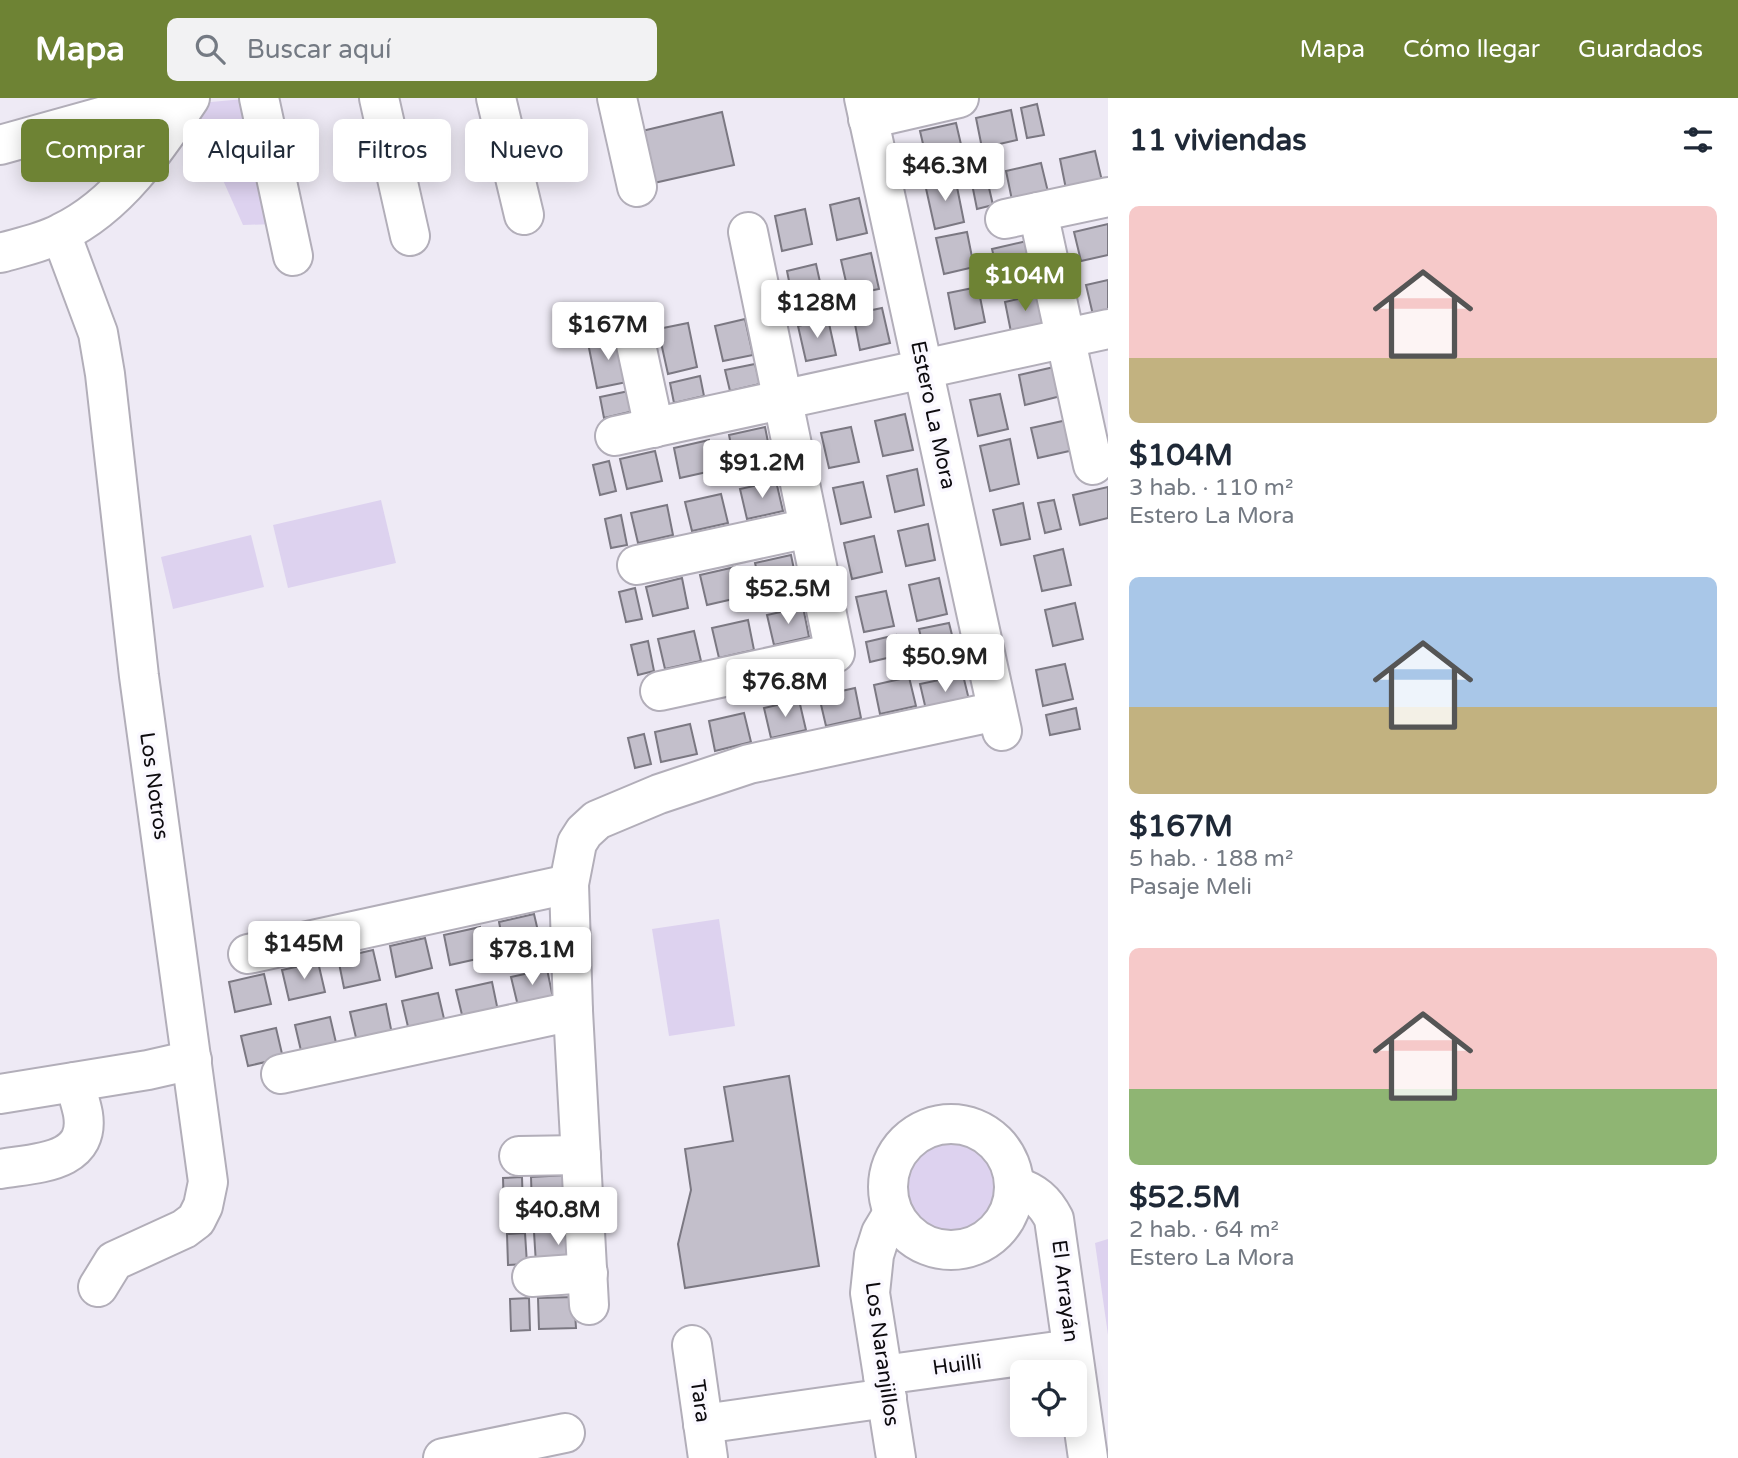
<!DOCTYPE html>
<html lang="es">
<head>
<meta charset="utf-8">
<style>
	body { margin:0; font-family:"Varela Round",sans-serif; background:#f2f2f3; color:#1f2937; height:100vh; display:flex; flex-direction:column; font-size:26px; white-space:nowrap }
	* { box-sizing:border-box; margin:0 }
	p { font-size:23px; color:#747a83 }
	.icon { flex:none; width:38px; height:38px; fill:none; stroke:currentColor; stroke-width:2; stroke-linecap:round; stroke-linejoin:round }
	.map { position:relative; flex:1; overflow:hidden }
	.details { display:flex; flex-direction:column; background:#fff; width:630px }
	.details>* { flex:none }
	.banner { position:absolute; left:21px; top:21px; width:665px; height:63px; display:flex; gap:14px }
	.tools { position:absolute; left:1010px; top:1262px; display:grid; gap:14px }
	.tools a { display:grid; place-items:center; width:77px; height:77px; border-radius:10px; background:#fff; box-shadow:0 4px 18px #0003; font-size:35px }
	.price { position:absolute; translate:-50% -60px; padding:0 16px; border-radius:7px; background:#fff; color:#222; font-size:23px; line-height:46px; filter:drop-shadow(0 2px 4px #0008) }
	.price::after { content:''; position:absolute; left:50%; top:42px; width:21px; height:16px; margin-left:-10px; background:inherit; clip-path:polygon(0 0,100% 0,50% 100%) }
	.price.current { background:#6e8334; color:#fff }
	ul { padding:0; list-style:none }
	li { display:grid; align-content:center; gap:14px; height:371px; padding:0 21px }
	li span { display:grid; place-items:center; height:217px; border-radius:10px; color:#555 }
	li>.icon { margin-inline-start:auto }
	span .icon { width:126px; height:126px; fill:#fffc; stroke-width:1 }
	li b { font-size:30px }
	h2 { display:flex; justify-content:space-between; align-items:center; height:84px; padding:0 21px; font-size:30px }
	.tag { padding:0 24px; border-radius:10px; background:#fff; box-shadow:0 4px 18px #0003; font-size:24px; line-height:63px }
	.tag.current { background:#6e8334; color:#fff }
	header { display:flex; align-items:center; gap:42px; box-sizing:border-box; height:98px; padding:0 35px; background:#6e8334; color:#fff }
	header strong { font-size:33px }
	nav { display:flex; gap:38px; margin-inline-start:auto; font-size:24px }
	.search { width:490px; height:63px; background:#f2f2f3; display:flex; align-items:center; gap:18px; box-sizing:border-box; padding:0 24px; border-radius:10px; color:#747a83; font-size:26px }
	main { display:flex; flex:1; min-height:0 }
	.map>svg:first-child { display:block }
</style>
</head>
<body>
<header>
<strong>Mapa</strong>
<div class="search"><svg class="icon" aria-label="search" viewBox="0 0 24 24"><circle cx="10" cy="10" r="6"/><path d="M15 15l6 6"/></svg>Buscar aquí</div>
<nav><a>Mapa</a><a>Cómo llegar</a><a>Guardados</a></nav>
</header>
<main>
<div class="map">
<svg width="1108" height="1360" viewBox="0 0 1108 1360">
	<rect width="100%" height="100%" fill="#eeeaf5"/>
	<!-- green -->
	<g fill="#ddd2ef">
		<path d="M244 1 276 126 243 127 189 6Z"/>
		<path d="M381 402 396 465 288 490 273 427Z"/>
		<path d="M251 437 264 489 173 511 161 459Z"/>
		<path d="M719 821 735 928 669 938 652 831Z"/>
		<circle cx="950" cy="1091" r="48"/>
		<path d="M1108 1141V1237L1095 1145Z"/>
	</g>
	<!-- building -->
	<g fill="#c3bfcb" stroke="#7b7882" stroke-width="2">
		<path d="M1037 6 1044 37 1027 40 1021 10Z"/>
		<path d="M1011 12 1017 42 982 50 976 20Z"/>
		<path d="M722 14 734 67 654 85 642 33Z"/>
		<path d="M956 25 963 55 927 63 920 33Z"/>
		<path d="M1095 53 1102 83 1066 91 1060 61Z"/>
		<path d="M1041 65 1048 94 1012 102 1006 73Z"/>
		<path d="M986 77 993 107 977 111 971 81Z"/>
		<path d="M955 79 964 124 935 131 925 86Z"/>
		<path d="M859 100 867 135 837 142 830 107Z"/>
		<path d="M805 111 812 146 782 153 775 118Z"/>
		<path d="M1108 126V157L1081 163 1074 134Z"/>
		<path d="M967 134 974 169 944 176 936 140Z"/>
		<path d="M1027 143 1034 172 999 180 992 151Z"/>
		<path d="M871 155 879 191 849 197 841 162Z"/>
		<path d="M816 166 824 202 794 208 787 173Z"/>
		<path d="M1108 182V213L1093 217 1086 187Z"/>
		<path d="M978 189 985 224 955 231 948 195Z"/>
		<path d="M1040 196 1046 226 1011 234 1005 204Z"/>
		<path d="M882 210 890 245 860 252 853 216Z"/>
		<path d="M745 221 753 257 723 263 715 228Z"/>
		<path d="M828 221 836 257 806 263 798 228Z"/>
		<path d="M688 225 697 269 668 276 658 231Z"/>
		<path d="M618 239 627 284 597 290 588 245Z"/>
		<path d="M755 266 760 286 730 293 725 272Z"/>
		<path d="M1054 269 1061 298 1025 307 1019 277Z"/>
		<path d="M700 278 704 298 674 305 670 285Z"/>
		<path d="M629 293 634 313 604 320 600 299Z"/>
		<path d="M1000 296 1008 331 978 338 970 302Z"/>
		<path d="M905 316 913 352 883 358 875 323Z"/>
		<path d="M1067 322 1074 352 1038 360 1031 330Z"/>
		<path d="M765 329 771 359 735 367 729 337Z"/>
		<path d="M851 329 859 364 829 370 821 335Z"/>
		<path d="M1010 341 1019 386 990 393 980 348Z"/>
		<path d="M709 342 716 372 680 380 674 350Z"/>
		<path d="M655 353 662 383 627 391 620 361Z"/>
		<path d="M609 363 616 393 600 397 593 367Z"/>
		<path d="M917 371 924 407 895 414 887 378Z"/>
		<path d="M776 383 783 413 747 421 740 391Z"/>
		<path d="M863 384 871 419 841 426 833 390Z"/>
		<path d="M1108 389V420L1080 427 1073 397Z"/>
		<path d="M721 396 728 425 692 433 685 404Z"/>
		<path d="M1054 402 1061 431 1045 435 1038 405Z"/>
		<path d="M1023 405 1030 441 1001 447 993 412Z"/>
		<path d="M667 407 673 437 638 445 631 415Z"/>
		<path d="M621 417 627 447 611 450 605 421Z"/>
		<path d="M928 426 935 462 906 468 898 433Z"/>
		<path d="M874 438 882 474 852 481 844 445Z"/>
		<path d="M1063 451 1071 487 1042 493 1034 458Z"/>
		<path d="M791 457 797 486 762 494 755 465Z"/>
		<path d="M735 469 742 499 707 507 700 477Z"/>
		<path d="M682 480 688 510 653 518 646 489Z"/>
		<path d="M939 480 947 516 917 523 909 487Z"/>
		<path d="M635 490 642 521 626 524 619 494Z"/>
		<path d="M886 493 894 528 864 534 856 499Z"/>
		<path d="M1075 505 1083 541 1053 548 1045 512Z"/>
		<path d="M803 509 809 539 774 547 767 517Z"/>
		<path d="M748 522 754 552 719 560 712 530Z"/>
		<path d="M949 525 954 545 924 552 919 531Z"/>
		<path d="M694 533 701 563 665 571 658 541Z"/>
		<path d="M896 537 900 557 870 564 866 544Z"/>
		<path d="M648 543 654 573 638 577 631 547Z"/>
		<path d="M1065 566 1073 601 1043 608 1036 572Z"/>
		<path d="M963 577 970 606 927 616 920 586Z"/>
		<path d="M909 579 916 608 880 616 874 587Z"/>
		<path d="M855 590 861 620 826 628 819 598Z"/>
		<path d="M799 602 806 632 771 640 764 610Z"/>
		<path d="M1076 610 1080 631 1050 637 1046 617Z"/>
		<path d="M744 615 751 644 715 653 709 623Z"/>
		<path d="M690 626 697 656 661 664 655 634Z"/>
		<path d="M644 636 651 666 635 670 628 640Z"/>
		<path d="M534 816 541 846 505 854 499 824Z"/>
		<path d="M480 829 486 859 450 867 444 837Z"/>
		<path d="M425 840 432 870 396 879 390 848Z"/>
		<path d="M373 852 380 882 344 890 338 860Z"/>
		<path d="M318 864 325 894 289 902 282 872Z"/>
		<path d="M547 871 553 900 518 908 511 879Z"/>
		<path d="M264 876 271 906 235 914 229 884Z"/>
		<path d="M492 884 498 913 463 921 456 892Z"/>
		<path d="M438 895 445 925 409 933 402 903Z"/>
		<path d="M386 906 392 936 357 944 350 914Z"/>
		<path d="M330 919 337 949 302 957 295 927Z"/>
		<path d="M276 930 283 960 248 968 241 938Z"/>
		<path d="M789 978 819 1168 685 1190 678 1146 691 1092 685 1051 733 1043 724 989Z"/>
		<path d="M567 1077 568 1109 532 1110 531 1079Z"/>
		<path d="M522 1079 523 1111 504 1112 503 1080Z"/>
		<path d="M580 1132 582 1164 536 1166 534 1134Z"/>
		<path d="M525 1135 527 1166 508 1167 507 1136Z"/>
		<path d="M574 1199 576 1230 539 1231 538 1200Z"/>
		<path d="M529 1200 530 1232 511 1233 510 1201Z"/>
	</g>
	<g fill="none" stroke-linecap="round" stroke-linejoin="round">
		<!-- minor casing -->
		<g stroke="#b2aeb9" stroke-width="42">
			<g id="minor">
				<path d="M259 0 293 158"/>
				<path d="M379 0 410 138"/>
				<path d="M496 0 524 117"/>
				<path d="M617 0 637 89"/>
				<path d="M864 0 1002 633"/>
				<path d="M868 21 959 0"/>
				<path d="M0 47 169 0"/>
				<path d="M1038 114 1093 367"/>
				<path d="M1005 121 1108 99"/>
				<path d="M61 136 98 235 105 276 139 578 208 1084 203 1108 196 1122 184 1131 114 1163 98 1189"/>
				<path d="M0 155C21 149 42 145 61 135 118 108 156 51 190 0"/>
				<path d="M635 242 654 330"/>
				<path d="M615 338 1108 231"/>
				<path d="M637 467 809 430"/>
				<path d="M660 593 835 555 748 134"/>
				<path d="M248 856 569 786"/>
				<path d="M281 976 573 913"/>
				<path d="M0 996 148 972 192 962"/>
				<circle cx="951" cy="1089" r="63"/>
				<path d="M519 1058 581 1057"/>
				<path d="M0 1071C34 1065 91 1066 83 1016 81 1005 77 995 75 984"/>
				<path d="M1015 1088C1034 1094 1045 1103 1054 1121L1088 1360"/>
				<path d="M893 1115 881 1135 874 1157 870 1195 896 1360"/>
				<path d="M532 1179 588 1175"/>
				<path d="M589 1207 573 913 569 786 577 745 584 734 597 722 659 696 749 666 997 613"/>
				<path d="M692 1247 708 1360"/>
				<path d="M883 1277 1072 1251"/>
				<path d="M703 1326 887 1300"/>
				<path d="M443 1360 565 1335"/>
			</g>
		</g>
		<!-- minor -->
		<use href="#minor" stroke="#fff" stroke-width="38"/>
	</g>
	<g text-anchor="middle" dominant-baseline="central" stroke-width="7" stroke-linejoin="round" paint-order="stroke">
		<!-- street labels -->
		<g font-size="21" fill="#0d0b0f" stroke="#faf8ff">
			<text transform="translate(933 317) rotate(78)">Estero La Mora</text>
			<text transform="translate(154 688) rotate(82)">Los Notros</text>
			<text transform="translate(1065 1193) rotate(83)">El Arrayán</text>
			<text transform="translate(882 1256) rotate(82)">Los Naranjillos</text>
			<text transform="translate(957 1267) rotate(-8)">Huilli</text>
			<text transform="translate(700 1303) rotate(82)">Tara</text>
		</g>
	</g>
</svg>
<div class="tools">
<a><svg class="icon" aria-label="locate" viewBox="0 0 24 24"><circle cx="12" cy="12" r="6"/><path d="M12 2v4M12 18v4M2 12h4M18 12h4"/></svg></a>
</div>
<b class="price" style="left:945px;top:105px">$46.3M</b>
<b class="price current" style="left:1025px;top:215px">$104M</b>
<b class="price" style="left:817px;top:242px">$128M</b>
<b class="price" style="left:608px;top:264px">$167M</b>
<b class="price" style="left:762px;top:402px">$91.2M</b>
<b class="price" style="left:788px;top:528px">$52.5M</b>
<b class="price" style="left:945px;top:596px">$50.9M</b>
<b class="price" style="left:785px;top:621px">$76.8M</b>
<b class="price" style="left:304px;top:883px">$145M</b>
<b class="price" style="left:532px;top:889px">$78.1M</b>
<b class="price" style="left:558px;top:1149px">$40.8M</b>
<div class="banner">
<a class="tag current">Comprar</a>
<a class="tag">Alquilar</a>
<a class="tag">Filtros</a>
<a class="tag">Nuevo</a>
</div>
</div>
<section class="details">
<h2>11 viviendas<svg class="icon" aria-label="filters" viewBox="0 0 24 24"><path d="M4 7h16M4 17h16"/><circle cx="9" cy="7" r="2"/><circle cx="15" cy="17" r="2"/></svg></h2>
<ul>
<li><span style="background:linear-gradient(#f6c9c9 70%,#c2b280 0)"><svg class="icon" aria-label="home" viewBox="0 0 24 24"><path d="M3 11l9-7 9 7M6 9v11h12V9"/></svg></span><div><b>$104M</b><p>3 hab. · 110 m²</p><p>Estero La Mora</p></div></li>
<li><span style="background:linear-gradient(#a9c7e8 60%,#c2b280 0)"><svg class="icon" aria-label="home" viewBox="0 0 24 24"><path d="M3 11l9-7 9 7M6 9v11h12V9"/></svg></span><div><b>$167M</b><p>5 hab. · 188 m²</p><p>Pasaje Meli</p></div></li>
<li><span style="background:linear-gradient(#f6c9c9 65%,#8fb573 0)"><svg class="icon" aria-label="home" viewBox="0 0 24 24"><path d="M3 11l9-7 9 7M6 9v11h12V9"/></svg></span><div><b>$52.5M</b><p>2 hab. · 64 m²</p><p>Estero La Mora</p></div></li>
</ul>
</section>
</main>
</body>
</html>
